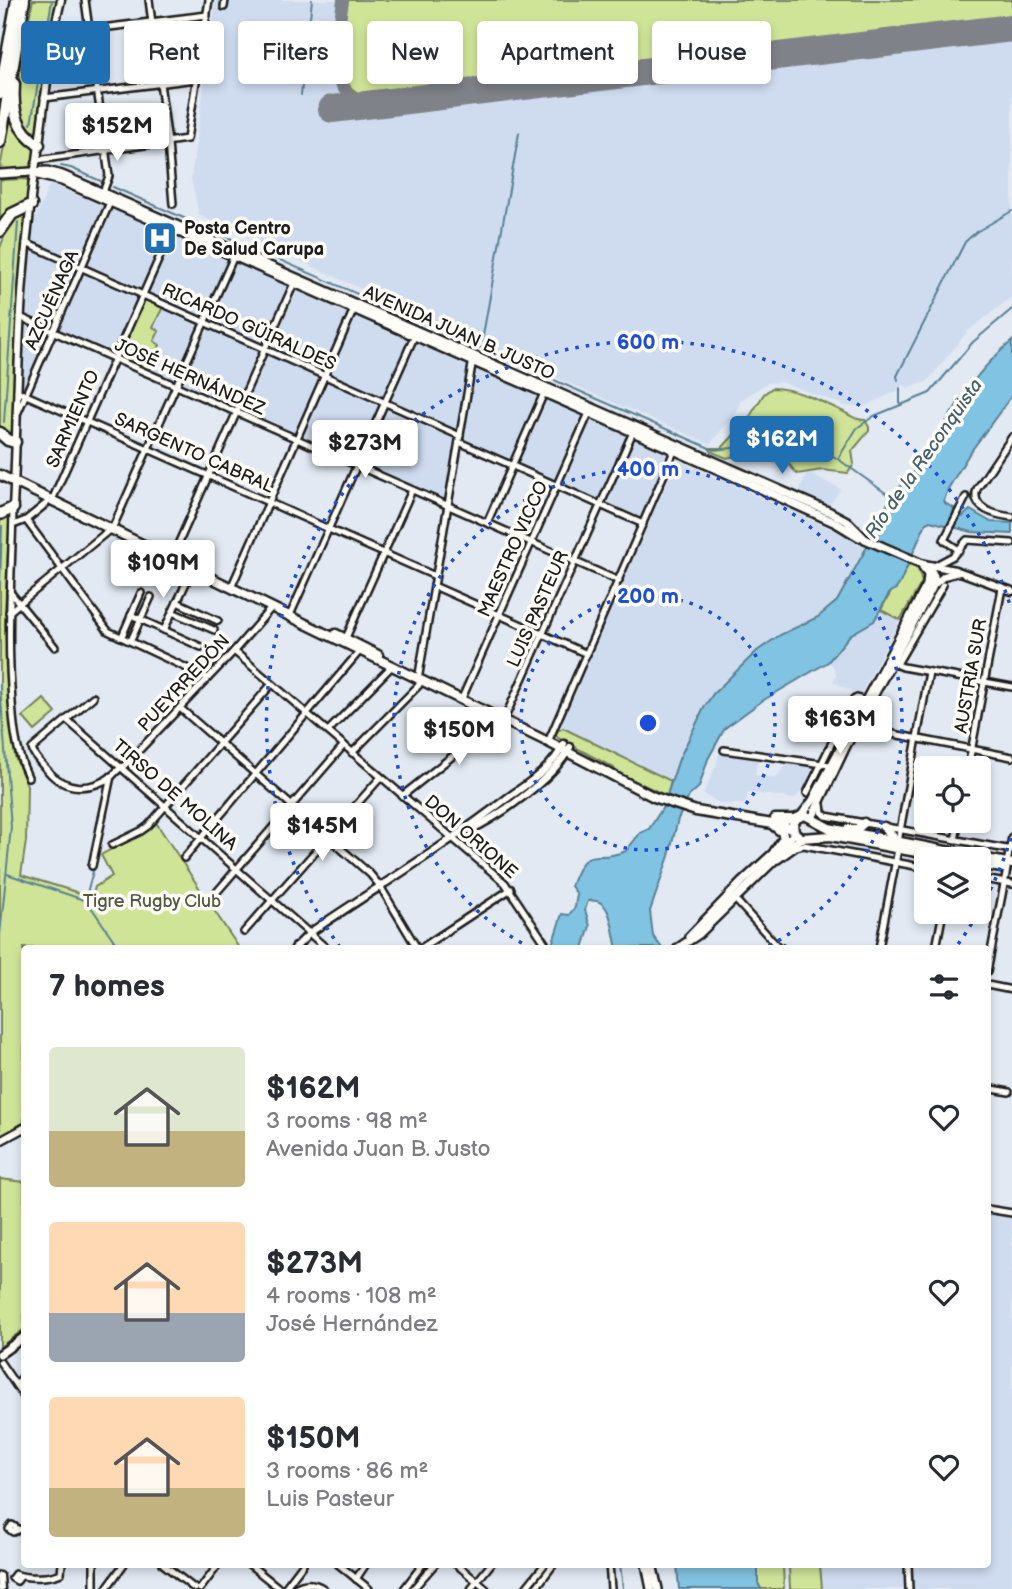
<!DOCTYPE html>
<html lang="en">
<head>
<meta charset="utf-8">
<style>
	body { margin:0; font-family:"Balsamiq Sans",sans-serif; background:#f2f2f3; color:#2b2b33; height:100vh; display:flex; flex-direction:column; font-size:26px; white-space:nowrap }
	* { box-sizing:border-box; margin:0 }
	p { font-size:23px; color:#7c7c81 }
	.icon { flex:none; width:38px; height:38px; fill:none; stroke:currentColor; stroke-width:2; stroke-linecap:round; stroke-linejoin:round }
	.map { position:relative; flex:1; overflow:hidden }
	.sheet { position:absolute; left:21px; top:945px; width:970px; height:623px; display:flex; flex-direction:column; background:#fff; border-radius:7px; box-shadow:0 4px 10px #0003 }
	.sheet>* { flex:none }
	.hud { position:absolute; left:21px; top:21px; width:971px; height:63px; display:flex; gap:14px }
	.fabs { position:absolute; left:914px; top:756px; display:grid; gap:14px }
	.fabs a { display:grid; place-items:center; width:77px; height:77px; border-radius:7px; background:#fff; box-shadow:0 4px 10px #0003; font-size:35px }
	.price { position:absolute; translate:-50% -60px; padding:0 16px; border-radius:7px; background:#fff; color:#222; font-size:23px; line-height:46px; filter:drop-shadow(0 2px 4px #0008) }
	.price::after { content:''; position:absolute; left:50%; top:42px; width:21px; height:16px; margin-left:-10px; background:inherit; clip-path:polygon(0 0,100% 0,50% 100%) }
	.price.selected { background:#1f6fb2; color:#fff }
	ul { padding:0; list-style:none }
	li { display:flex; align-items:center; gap:21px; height:175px; padding:0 28px }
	li span { display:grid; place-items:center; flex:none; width:196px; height:140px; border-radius:7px; color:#555 }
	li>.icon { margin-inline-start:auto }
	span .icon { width:84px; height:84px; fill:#fffc; stroke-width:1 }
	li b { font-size:30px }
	h2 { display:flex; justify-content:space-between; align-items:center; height:84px; padding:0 28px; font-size:30px }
	.chip { padding:0 24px; border-radius:7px; background:#fff; box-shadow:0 4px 10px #0003; font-size:24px; line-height:63px }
	.chip.selected { background:#1f6fb2; color:#fff }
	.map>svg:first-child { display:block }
</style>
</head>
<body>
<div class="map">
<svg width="1012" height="1589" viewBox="0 0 1012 1589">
	<rect width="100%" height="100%" fill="#e2e9f3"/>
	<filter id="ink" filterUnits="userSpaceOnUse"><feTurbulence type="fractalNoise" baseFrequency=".0143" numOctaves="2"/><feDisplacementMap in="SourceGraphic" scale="14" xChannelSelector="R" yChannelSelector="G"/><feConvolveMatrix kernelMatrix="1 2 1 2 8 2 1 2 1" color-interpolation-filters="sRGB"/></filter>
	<g filter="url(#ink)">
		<!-- built -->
		<g fill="#cfdcf0">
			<path d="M216 0H1012V297L968 331 927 382 907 388 905 385 899 386 898 391 864 406H846L781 382 767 383 741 400 734 416 710 444 559 379 199 215 191 178Z"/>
			<path d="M53 185 166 232 442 355 667 452 670 457 642 520 457 439 445 502 52 328 24 391 21 388 29 248 34 222 49 186Z"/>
			<path d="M677 460 868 545 837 601 818 617 769 642 723 682 704 706 671 781 561 727 560 724Z"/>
			<path d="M807 473 841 489 828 507 798 494Z"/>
			<path d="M881 610 900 620 860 695 833 682 836 675 833 666 828 662 850 635 874 621Z"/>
			<path d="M720 750 758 756 755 775 776 778 787 764 813 768 814 770 803 790 794 799 748 792 745 804H721L703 794 716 766Z"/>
			<path d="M987 1213 1012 1218V1589H822L820 1565 987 1564Z"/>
		</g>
		<!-- green -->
		<g fill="#d0e498" stroke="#76805a" stroke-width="2">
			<path d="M33 0H59L37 137 34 138C3 121 27 28 33 0Z"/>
			<path d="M348 0H1012V17L364 95C328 86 344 27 348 0Z"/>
			<path d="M13 94 15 117 35 147 33 164 27 169H0Z"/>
			<path d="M26 179 30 184 28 202 0 233V180Z"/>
			<path d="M22 212 26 216 14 433 10 438 0 429V248L10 222Z"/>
			<path d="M142 295 164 305 153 327 159 331 154 341 160 345 148 373 115 359Z"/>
			<path d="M772 388C795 388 823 402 844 412 851 416 856 420 865 420L869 427V431L852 451 854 464 848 473 822 470 797 474 788 463 782 460H760L738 455 727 458 712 452 709 448H722L747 421 764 394Z"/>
			<path d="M10 514 5 611 7 677 15 757 27 785 26 841 21 875 73 891 91 900 95 887 112 876 101 855 157 824 239 948H24V1122L0 1137V518Z"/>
			<path d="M910 563 918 569 922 582 900 620 881 610C889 593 900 580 910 563Z"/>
			<path d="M44 699 56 713 35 731 23 717Z"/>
			<path d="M563 728 671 781 667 796 616 772 614 768 558 738 556 735 557 731Z"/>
			<path d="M0 1179 24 1182V1329L0 1347Z"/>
			<path d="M758 1565H783L784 1589H761L758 1583Z"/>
			<path d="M789 1565H820L822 1589H790Z"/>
		</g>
		<!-- water -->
		<g fill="#81c3e2" stroke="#598093" stroke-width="2">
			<path d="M1012 341V395L969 454 948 489 944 501 946 504 954 508 953 512 962 517 970 510 991 522 1012 523V534L972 532 930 521 926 523 900 583 896 589 890 592 874 621 850 635 828 662 762 701 725 728 708 759 699 787 689 796 678 819 669 856 650 911 653 936 662 948H617C612 932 613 896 588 901L585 910 590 926 583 948H551L562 914 569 915 575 907 577 894 571 886C588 840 592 865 626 851L640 833 649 829 663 807 679 759 705 706 713 694 757 651 780 635 818 617 837 601 868 545C882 536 880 517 888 503 898 486 915 473 925 457 953 412 970 376 1012 341Z"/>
			<path d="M677 1565H758V1583L761 1589H679Z"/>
		</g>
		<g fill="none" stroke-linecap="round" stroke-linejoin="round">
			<!-- stream -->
			<g stroke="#598093" stroke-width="2">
				<path d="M301 95 312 0"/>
				<path d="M31 124 52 0"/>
				<path d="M61 166 71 168 103 182"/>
				<path d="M113 187 714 450 807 440 838 459 894 499"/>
				<path d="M482 341 519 133"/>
				<path d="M898 380 897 376 965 242 976 232 1012 211"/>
				<path d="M900 388V404"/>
				<path d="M4 422 18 222"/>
				<path d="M839 457 857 428 874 416 930 393 973 342 1012 309"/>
				<path d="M0 584 2 526"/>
				<path d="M0 686 11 827 0 935"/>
				<path d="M7 874 87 901 119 948"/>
				<path d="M85 900 97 857"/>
				<path d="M620 1564 623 1589"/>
			</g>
			<!-- taxiway -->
			<path stroke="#7f8288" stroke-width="12" d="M343 0C339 33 322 92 365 104"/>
			<!-- runway -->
			<path stroke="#7f8288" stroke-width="28" d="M332 109 1012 28"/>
			<!-- minor casing -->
			<g stroke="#1c1c1c" stroke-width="10">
				<g id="minor">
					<path d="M85 0 109 176 102 195"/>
					<path d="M149 0 168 143 173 204"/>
					<path d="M224 7 225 0"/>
					<path d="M53 34 207 15"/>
					<path d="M44 98 196 79"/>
					<path d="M37 160 187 139 209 0"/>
					<path d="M26 243 460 436"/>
					<path d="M20 317 619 581"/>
					<path d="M17 391 435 576"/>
					<path d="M18 412 111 200"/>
					<path d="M1012 437 977 489C970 509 996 515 1012 517"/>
					<path d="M459 442 643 524"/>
					<path d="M13 508C12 568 7 627 11 687 13 719 14 748 28 777"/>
					<path d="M26 520 108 631 208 678"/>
					<path d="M487 523 544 393"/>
					<path d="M13 525 26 520 53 498 172 229"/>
					<path d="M959 550 944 540 966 497"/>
					<path d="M171 560 295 281"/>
					<path d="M936 565 953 556 967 540 1012 543"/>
					<path d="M434 586 587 654"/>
					<path d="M231 588 354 309"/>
					<path d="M10 592 55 647"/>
					<path d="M177 602 218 621"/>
					<path d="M9 612 113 527 234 256"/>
					<path d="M172 612 214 630"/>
					<path d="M291 613 414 337"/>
					<path d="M131 615 201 647"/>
					<path d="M164 630 194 566"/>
					<path d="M123 634 141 593"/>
					<path d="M132 638 151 597"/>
					<path d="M345 640 412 490"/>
					<path d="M234 651 505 883 545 943 546 948"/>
					<path d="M888 661 903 667 1012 687"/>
					<path d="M897 664 943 585"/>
					<path d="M463 696 589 413"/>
					<path d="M93 697 32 749C34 757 42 764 48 771 65 791 91 791 112 776 116 772 119 768 125 765L234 651 272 607"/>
					<path d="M180 708 370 874 380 886 417 948"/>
					<path d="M67 720 326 948"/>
					<path d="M857 727 1012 757"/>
					<path d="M328 731 391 667"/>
					<path d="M548 742 675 449"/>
					<path d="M724 750 830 765"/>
					<path d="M352 753 419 685V674L473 359"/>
					<path d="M968 768 1002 588"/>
					<path d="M807 793 853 700 857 698 864 701"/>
					<path d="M402 796 507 713 633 432"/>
					<path d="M821 804 822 812 826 816 1012 850"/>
					<path d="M955 840 959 821"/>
					<path d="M898 842 929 672"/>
					<path d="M112 845 141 831 148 826 271 685"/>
					<path d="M184 858 359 652"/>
					<path d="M778 860 796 847 804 845 926 868"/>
					<path d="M1007 863 1012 837"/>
					<path d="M92 866 111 776"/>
					<path d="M978 878 1012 884"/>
					<path d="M216 893 344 745"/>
					<path d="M734 898 779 948H782"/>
					<path d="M244 932 381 777"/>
					<path d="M421 948 511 889"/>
					<path d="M879 948 898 849"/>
					<path d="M936 948 943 912"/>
					<path d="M987 972 1007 869"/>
					<path d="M987 985 1012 990"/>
					<path d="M987 1088 1009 1092"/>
					<path d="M987 1209 1012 1213"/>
					<path d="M0 1362 24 1397"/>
					<path d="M16 1385 24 1375"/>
					<path d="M18 1529 12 1525 9 1529 13 1532 24 1528"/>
					<path d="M94 1564V1589"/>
					<path d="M163 1564 195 1589"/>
					<path d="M249 1564 280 1589"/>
					<path d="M338 1564 369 1589"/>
					<path d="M456 1564 486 1589"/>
					<path d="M609 1564 611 1589"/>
					<path d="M908 1564 909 1589"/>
					<path d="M20 1577 17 1581 12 1578 15 1574C27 1579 50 1578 61 1573L62 1564"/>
					<path d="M356 1579 366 1564"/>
					<path d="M106 1589 124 1564"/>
					<path d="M200 1589 219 1564"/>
					<path d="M284 1589 303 1564"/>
					<path d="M293 1589C304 1582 314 1582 324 1589"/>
					<path d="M404 1589 423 1564"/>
					<path d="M413 1589 435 1564"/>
					<path d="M471 1589 491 1564"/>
					<path d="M525 1589 545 1564"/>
					<path d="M535 1589 554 1564"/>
				</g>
			</g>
			<!-- tertiary casing -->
			<g stroke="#1c1c1c" stroke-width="11">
				<g id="tertiary">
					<path d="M13 508C18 415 17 322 28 229 31 206 31 181 37 160L53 34 61 0"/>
					<path d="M924 564 955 570 1012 591"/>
					<path d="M932 587 944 576 959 572"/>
					<path d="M470 830C501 815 554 778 570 747"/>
					<path d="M295 948 311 932C376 888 444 847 506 799 528 783 552 769 564 744"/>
					<path d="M0 1141 24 1128"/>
					<path d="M0 1576 1 1589"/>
				</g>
			</g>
			<!-- secondary casing -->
			<g stroke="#1c1c1c" stroke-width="12">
				<g id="secondary">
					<path d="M0 174 47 171 62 175 830 512 847 521 865 539 929 567 934 576 932 588 846 746 812 818"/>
					<path d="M38 175 62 181 172 229 719 470 836 523 859 537"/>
					<path d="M801 816 813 800 927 585 928 575 923 567"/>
					<path d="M689 937 742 882 795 833"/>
					<path d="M678 948 699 934 790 845 803 838"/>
					<path d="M0 1354 24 1337"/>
					<path d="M646 1564 651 1589"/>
					<path d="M652 1564 658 1589"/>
				</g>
			</g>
			<!-- primary casing -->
			<g stroke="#1c1c1c" stroke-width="13">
				<g id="primary">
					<path d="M0 475 548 742 654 797 696 811 784 826 793 830"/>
					<path d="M336 634 378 655"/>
					<path d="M775 819H795"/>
					<path d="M774 826 782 832 784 838 775 851"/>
					<path d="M884 827 898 842"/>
					<path d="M848 829H857L864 823"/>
					<path d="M954 859 831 836 801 838 794 832 793 824 797 818 805 815 829 828 1012 864"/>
					<path d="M978 864 1002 868"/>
				</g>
			</g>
			<!-- motorway casing -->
			<g stroke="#1c1c1c" stroke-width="15">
				<g id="motorway">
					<path d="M14 84C12 110 16 130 39 145"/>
					<path d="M0 94 17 0"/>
					<path d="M0 142 24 0"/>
					<path d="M0 231 12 214 31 205"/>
					<path d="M0 433 8 440 15 442"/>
					<path d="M0 514 13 508"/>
				</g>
			</g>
			<!-- minor -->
			<use href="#minor" stroke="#fdfcf7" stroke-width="5"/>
			<!-- tertiary -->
			<use href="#tertiary" stroke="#fdfcf7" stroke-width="6"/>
			<!-- secondary -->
			<use href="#secondary" stroke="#fdfcf7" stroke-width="7"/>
			<!-- primary -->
			<use href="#primary" stroke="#fdfcf7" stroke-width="8"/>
			<!-- motorway -->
			<use href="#motorway" stroke="#fdfcf7" stroke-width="10"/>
		</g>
	</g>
	<!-- distance rings -->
	<g fill="none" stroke="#1d4ed8" stroke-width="3.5" stroke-dasharray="3.5 7">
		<circle cx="648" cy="723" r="127"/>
		<path d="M531 948A254 254 0 1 1 765 948"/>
		<path d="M1011 838A381 381 0 0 1 956 947M340 947A381 381 0 1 1 1011 608"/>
	</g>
	<!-- icons -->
	<defs>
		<g id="hospital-square" transform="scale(1.75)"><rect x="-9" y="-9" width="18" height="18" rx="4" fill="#1f6fb2" stroke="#fdfcf7"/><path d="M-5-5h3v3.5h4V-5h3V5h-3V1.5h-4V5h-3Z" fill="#fff"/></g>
	</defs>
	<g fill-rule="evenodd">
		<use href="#hospital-square" x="160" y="238"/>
	</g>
	<g text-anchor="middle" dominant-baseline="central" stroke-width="7" stroke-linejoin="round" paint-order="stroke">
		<!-- poi labels -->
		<g font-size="18" font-weight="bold" fill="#1c1c1c" stroke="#fdfcf7" text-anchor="start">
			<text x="184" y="228">Posta Centro<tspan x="184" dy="21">De Salud Carupa</tspan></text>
		</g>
		<!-- street labels -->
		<g font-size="18" fill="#1c1c1c" stroke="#fdfcf7">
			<text transform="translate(52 300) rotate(-66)">AZCUÉNAGA</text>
			<text transform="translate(249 327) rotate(24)">RICARDO GÜIRALDES</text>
			<text transform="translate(459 333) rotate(24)">AVENIDA JUAN B. JUSTO</text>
			<text transform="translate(190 377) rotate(24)">JOSÉ HERNÁNDEZ</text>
			<text transform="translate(73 419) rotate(-66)">SARMIENTO</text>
			<text transform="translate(194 453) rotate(24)">SARGENTO CABRAL</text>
			<text transform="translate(513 549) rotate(-66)">MAESTRO VICCO</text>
			<text transform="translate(538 609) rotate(-66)">LUIS PASTEUR</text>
			<text transform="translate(971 676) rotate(-80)">AUSTRIA SUR</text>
			<text transform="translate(184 683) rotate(-47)">PUEYRREDÓN</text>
			<text transform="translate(175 795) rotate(41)">TIRSO DE MOLINA</text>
			<text transform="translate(471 837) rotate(41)">DON ORIONE</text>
		</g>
		<!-- park labels -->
		<g font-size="18" fill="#525841" stroke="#fdfcf7">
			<text x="152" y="901">Tigre Rugby Club</text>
		</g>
		<!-- water labels -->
		<g font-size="19" font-style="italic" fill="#445f6b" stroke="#fdfcf7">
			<text transform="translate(924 459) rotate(-55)">Río de la Reconquista</text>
		</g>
	</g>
	<circle cx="648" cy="723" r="10" fill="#1d4ed8" stroke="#fdfcf7" stroke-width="3.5"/>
	<g font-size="21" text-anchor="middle" font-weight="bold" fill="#1d4ed8" stroke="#fdfcf7" stroke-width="7" stroke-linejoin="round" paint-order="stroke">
		<text x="648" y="349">600 m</text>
		<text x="648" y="476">400 m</text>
		<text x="648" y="603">200 m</text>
	</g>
</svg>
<div class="fabs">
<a><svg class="icon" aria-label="locate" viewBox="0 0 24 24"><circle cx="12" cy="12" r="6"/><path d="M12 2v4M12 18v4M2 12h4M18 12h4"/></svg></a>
<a><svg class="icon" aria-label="layers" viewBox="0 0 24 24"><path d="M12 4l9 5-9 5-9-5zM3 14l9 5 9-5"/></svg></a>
</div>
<b class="price" style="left:117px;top:163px">$152M</b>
<b class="price selected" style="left:782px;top:476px">$162M</b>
<b class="price" style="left:365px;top:480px">$273M</b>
<b class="price" style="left:163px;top:600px">$109M</b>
<b class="price" style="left:840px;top:756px">$163M</b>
<b class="price" style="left:459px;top:767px">$150M</b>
<b class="price" style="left:322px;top:863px">$145M</b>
<div class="hud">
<a class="chip selected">Buy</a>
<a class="chip">Rent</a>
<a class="chip">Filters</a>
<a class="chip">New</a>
<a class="chip">Apartment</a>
<a class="chip">House</a>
</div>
<section class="sheet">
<h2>7 homes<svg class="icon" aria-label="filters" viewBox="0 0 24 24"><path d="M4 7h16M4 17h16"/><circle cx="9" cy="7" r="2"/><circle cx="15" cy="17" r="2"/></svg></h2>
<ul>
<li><span style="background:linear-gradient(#dfe7d0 60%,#c2b280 0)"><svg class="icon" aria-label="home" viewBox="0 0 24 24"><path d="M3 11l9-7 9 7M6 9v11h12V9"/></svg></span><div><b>$162M</b><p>3 rooms · 98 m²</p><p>Avenida Juan B. Justo</p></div><svg class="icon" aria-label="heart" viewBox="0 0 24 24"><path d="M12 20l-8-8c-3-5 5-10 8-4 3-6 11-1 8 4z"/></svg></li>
<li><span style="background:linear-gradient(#ffd9b3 65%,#9aa5b1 0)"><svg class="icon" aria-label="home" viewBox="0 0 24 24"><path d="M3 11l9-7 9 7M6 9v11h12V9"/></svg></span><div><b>$273M</b><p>4 rooms · 108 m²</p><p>José Hernández</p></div><svg class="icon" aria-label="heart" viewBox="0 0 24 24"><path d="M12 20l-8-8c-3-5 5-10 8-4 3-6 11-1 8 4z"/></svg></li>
<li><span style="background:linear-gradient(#ffd9b3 65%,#c2b280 0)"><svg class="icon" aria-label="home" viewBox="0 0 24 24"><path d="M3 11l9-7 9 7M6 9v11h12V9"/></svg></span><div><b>$150M</b><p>3 rooms · 86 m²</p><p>Luis Pasteur</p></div><svg class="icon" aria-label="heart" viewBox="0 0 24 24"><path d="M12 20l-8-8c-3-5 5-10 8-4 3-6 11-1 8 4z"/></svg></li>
</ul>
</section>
</div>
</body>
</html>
